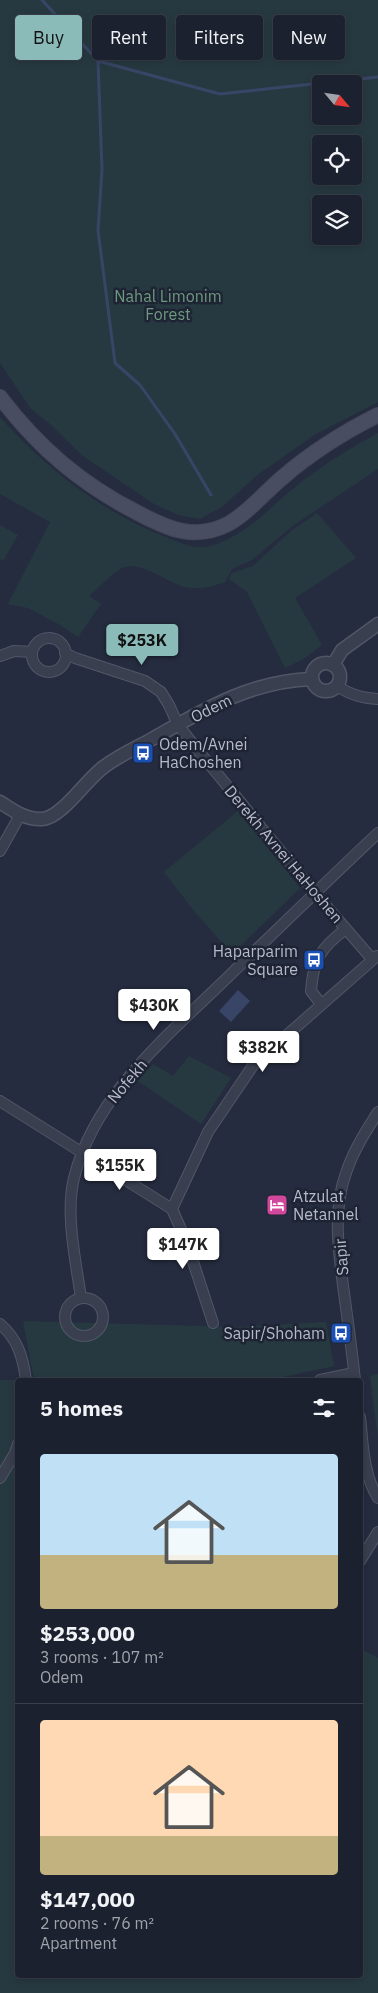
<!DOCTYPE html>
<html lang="en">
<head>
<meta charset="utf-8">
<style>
	body { margin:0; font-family:"IBM Plex Sans",sans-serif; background:#292e3b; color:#f1f3f6; height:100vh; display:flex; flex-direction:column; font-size:19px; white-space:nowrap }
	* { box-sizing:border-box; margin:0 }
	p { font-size:16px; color:#a0a3aa }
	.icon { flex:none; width:28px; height:28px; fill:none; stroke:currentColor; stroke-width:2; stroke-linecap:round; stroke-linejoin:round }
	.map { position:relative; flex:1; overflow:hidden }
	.panel { position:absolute; left:15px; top:1378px; width:348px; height:600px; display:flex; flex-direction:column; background:#1c212f; border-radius:5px; box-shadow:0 2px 8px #0003,0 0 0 1px #3a3e4b }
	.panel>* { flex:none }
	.top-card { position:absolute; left:15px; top:15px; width:349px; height:45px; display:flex; gap:10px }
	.needle { width:32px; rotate:119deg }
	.controls { position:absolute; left:312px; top:75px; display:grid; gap:10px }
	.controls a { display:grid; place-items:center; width:50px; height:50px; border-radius:5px; background:#1c212f; box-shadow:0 2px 8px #0003,0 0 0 1px #3a3e4b; font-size:25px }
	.price { position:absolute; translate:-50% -42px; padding:0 11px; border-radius:5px; background:#fff; color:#222; font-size:16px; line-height:32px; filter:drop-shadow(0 1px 2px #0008) }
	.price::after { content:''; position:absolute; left:50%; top:30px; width:15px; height:11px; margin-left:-8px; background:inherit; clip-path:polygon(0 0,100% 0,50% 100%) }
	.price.current { background:#8bbbb9; color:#111 }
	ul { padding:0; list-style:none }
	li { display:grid; align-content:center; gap:10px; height:265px; padding:0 25px }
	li+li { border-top:1px solid #3a3e4b }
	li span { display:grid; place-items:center; height:155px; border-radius:5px; color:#555 }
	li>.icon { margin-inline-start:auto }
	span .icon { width:90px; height:90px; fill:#fffc; stroke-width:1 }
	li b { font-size:21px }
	h2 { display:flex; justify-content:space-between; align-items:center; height:60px; padding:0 25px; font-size:21px }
	.pill { padding:0 18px; border-radius:5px; background:#1c212f; box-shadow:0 2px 8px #0003,0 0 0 1px #3a3e4b; font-size:18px; line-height:45px }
	.pill.current { background:#8bbbb9; color:#111 }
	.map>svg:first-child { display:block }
</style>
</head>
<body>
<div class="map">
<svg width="378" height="1993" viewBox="0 0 378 1993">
	<rect width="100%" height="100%" fill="#252c3f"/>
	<!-- green -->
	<g fill="#273940" fill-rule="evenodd">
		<path d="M0 0H378V402L314 435 256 476 223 506 200 519 178 515 154 504 83 456 50 424 31 409 0 363ZM321 84H354V116H321ZM321 144H354V176H321ZM321 204H354V236H321Z"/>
		<path d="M0 417C46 469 103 513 168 538 179 542 193 549 205 547 213 546 223 542 230 538 253 527 270 508 289 492 316 469 347 450 378 433V469L294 525 252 560 232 569 225 582C213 586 204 589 191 588 169 586 143 559 122 568 114 572 97 589 89 596L101 604 78 637 60 625 28 608 8 604 50 522 0 494Z"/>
		<path d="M317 513 356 558 295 598 322 645 305 658 285 668 247 592 229 579 232 573 253 566 291 531Z"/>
		<path d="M0 525 18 535 3 561 0 559Z"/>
		<path d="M238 811 300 888 232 954 194 911 164 872Z"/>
		<path d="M189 1056 231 1078 201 1124 138 1081 153 1064 173 1076Z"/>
		<path d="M23 1321 235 1327 326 1322 334 1366 270 1380H18V1975H360V1648L378 1658V1993H0V1380H34Z"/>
		<path d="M378 1374V1439L370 1376Z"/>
	</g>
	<!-- water -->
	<path fill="#394566" d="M238 990 250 1001 231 1022 219 1011Z"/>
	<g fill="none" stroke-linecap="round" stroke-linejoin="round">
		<!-- stream -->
		<g stroke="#394566" stroke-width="3">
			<path d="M42 0 98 61 220 94 378 77"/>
			<path d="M98 61 102 170 98 230 115 363 140 385 175 434 211 495"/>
		</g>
		<!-- minor casing -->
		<g stroke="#515767" stroke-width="12">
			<g id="minor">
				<circle cx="49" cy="655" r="17"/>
				<path d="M65 653 75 658 145 681 161 692 169 705 178 725 201 754 315 893 372 959"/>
				<path d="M0 656 14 651 32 652"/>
				<path d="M337 686C351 695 362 698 378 699"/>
				<path d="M0 851 20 815"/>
				<path d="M321 1004 311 991C313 960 321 947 346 929"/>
				<path d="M0 1101 172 1209 187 1243 213 1323"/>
				<path d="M172 1209 208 1132 254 1064 377 956"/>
				<circle cx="84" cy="1317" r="19"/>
				<path d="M81 1298C76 1262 65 1214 74 1178 95 1093 171 1033 231 974 280 927 328 880 378 833"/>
				<path d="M0 1324C18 1339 23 1358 26 1380"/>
				<path d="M320 1380 354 1373"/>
				<path d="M355 1380C352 1351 348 1322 344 1293 339 1254 332 1211 346 1173 353 1151 366 1131 378 1112"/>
				<path d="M360 1417C363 1443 363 1475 378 1498"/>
				<path d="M0 1478 15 1453 18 1444"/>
				<path d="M360 1561 378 1532"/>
			</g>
		</g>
		<!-- tertiary casing -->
		<g stroke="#515767" stroke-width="15">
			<g id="tertiary">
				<circle cx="326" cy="677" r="14"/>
				<path d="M333 665 342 650 378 624"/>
				<path d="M0 802C12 810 26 820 42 819 62 818 87 778 105 766 120 755 138 747 154 738 205 709 251 681 312 679"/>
			</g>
		</g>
		<!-- secondary casing -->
		<g stroke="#434858" stroke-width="16">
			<path id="secondary" d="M0 397C39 448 81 484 138 513 168 529 195 541 228 524 248 513 265 492 283 477 312 452 344 432 378 415"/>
		</g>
		<!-- minor -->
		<use href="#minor" stroke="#393f4f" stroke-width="10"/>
		<!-- tertiary -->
		<use href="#tertiary" stroke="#393f4f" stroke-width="12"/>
		<!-- secondary -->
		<use href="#secondary" stroke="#484d62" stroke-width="14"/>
	</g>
	<!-- icons -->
	<defs>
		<g id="bus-square" transform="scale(1.125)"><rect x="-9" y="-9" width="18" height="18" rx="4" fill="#1a4fb4" stroke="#1e2434"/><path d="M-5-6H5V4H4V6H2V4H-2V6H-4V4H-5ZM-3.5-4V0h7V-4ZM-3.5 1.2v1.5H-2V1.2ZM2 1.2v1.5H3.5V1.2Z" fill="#fff"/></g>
		<g id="hotel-square" transform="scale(1.125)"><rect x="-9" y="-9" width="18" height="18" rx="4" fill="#d1479c" stroke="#1e2434"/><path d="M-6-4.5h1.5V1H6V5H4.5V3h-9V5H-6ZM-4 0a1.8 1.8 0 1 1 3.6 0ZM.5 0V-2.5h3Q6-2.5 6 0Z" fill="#fff"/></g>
	</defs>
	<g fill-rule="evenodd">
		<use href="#bus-square" x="143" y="753"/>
		<use href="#bus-square" x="314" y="960"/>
		<use href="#hotel-square" x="277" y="1205"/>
		<use href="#bus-square" x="341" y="1333"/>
	</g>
	<g text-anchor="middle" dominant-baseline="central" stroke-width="5" stroke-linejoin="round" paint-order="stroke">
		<!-- park labels -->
		<g font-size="16" fill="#6d9a7e" stroke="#1e2434">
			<text x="168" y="296">Nahal Limonim<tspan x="168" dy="18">Forest</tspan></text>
		</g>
		<!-- street labels -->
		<g font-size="16" fill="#b6baca" stroke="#1e2434">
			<text transform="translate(211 708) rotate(-26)">Odem</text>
			<text transform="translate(284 854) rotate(50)">Derekh Avnei HaHoshen</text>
			<text transform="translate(127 1081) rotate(-50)">Nofekh</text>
			<text transform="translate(341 1257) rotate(-95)">Sapir</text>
		</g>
		<!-- poi labels -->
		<g font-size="16" fill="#b6baca" stroke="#1e2434" text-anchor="start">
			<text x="159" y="744">Odem/Avnei<tspan x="159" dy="18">HaChoshen</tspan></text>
			<text x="298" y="951" text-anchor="end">Haparparim<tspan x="298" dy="18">Square</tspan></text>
			<text x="293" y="1196">Atzulat<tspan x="293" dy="18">Netannel</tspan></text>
			<text x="325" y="1333" text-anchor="end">Sapir/Shoham</text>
		</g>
	</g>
</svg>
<div class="controls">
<a><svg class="needle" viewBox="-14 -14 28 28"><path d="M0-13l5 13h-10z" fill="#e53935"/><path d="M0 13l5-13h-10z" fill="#a0a3aa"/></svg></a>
<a><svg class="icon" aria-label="locate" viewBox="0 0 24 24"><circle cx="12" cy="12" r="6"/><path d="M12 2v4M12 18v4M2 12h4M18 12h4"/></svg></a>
<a><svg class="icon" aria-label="layers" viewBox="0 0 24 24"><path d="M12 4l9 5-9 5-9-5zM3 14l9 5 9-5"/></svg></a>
</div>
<b class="price current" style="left:142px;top:666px">$253K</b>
<b class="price" style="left:154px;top:1031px">$430K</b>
<b class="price" style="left:263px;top:1073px">$382K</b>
<b class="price" style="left:120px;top:1191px">$155K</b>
<b class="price" style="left:183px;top:1270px">$147K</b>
<div class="top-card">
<a class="pill current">Buy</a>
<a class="pill">Rent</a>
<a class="pill">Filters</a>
<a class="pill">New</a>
</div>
<section class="panel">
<h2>5 homes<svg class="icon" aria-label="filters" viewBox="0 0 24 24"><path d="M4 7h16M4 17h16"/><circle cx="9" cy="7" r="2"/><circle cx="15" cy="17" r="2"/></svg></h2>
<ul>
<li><span style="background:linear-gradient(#bfe0f5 65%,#c2b280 0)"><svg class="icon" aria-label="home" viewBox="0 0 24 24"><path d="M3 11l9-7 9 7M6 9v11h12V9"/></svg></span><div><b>$253,000</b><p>3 rooms · 107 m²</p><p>Odem</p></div></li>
<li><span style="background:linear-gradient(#ffd9b3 75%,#c2b280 0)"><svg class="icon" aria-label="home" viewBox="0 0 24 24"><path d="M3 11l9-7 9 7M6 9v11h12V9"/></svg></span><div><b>$147,000</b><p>2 rooms · 76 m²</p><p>Apartment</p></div></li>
</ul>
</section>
</div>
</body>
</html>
